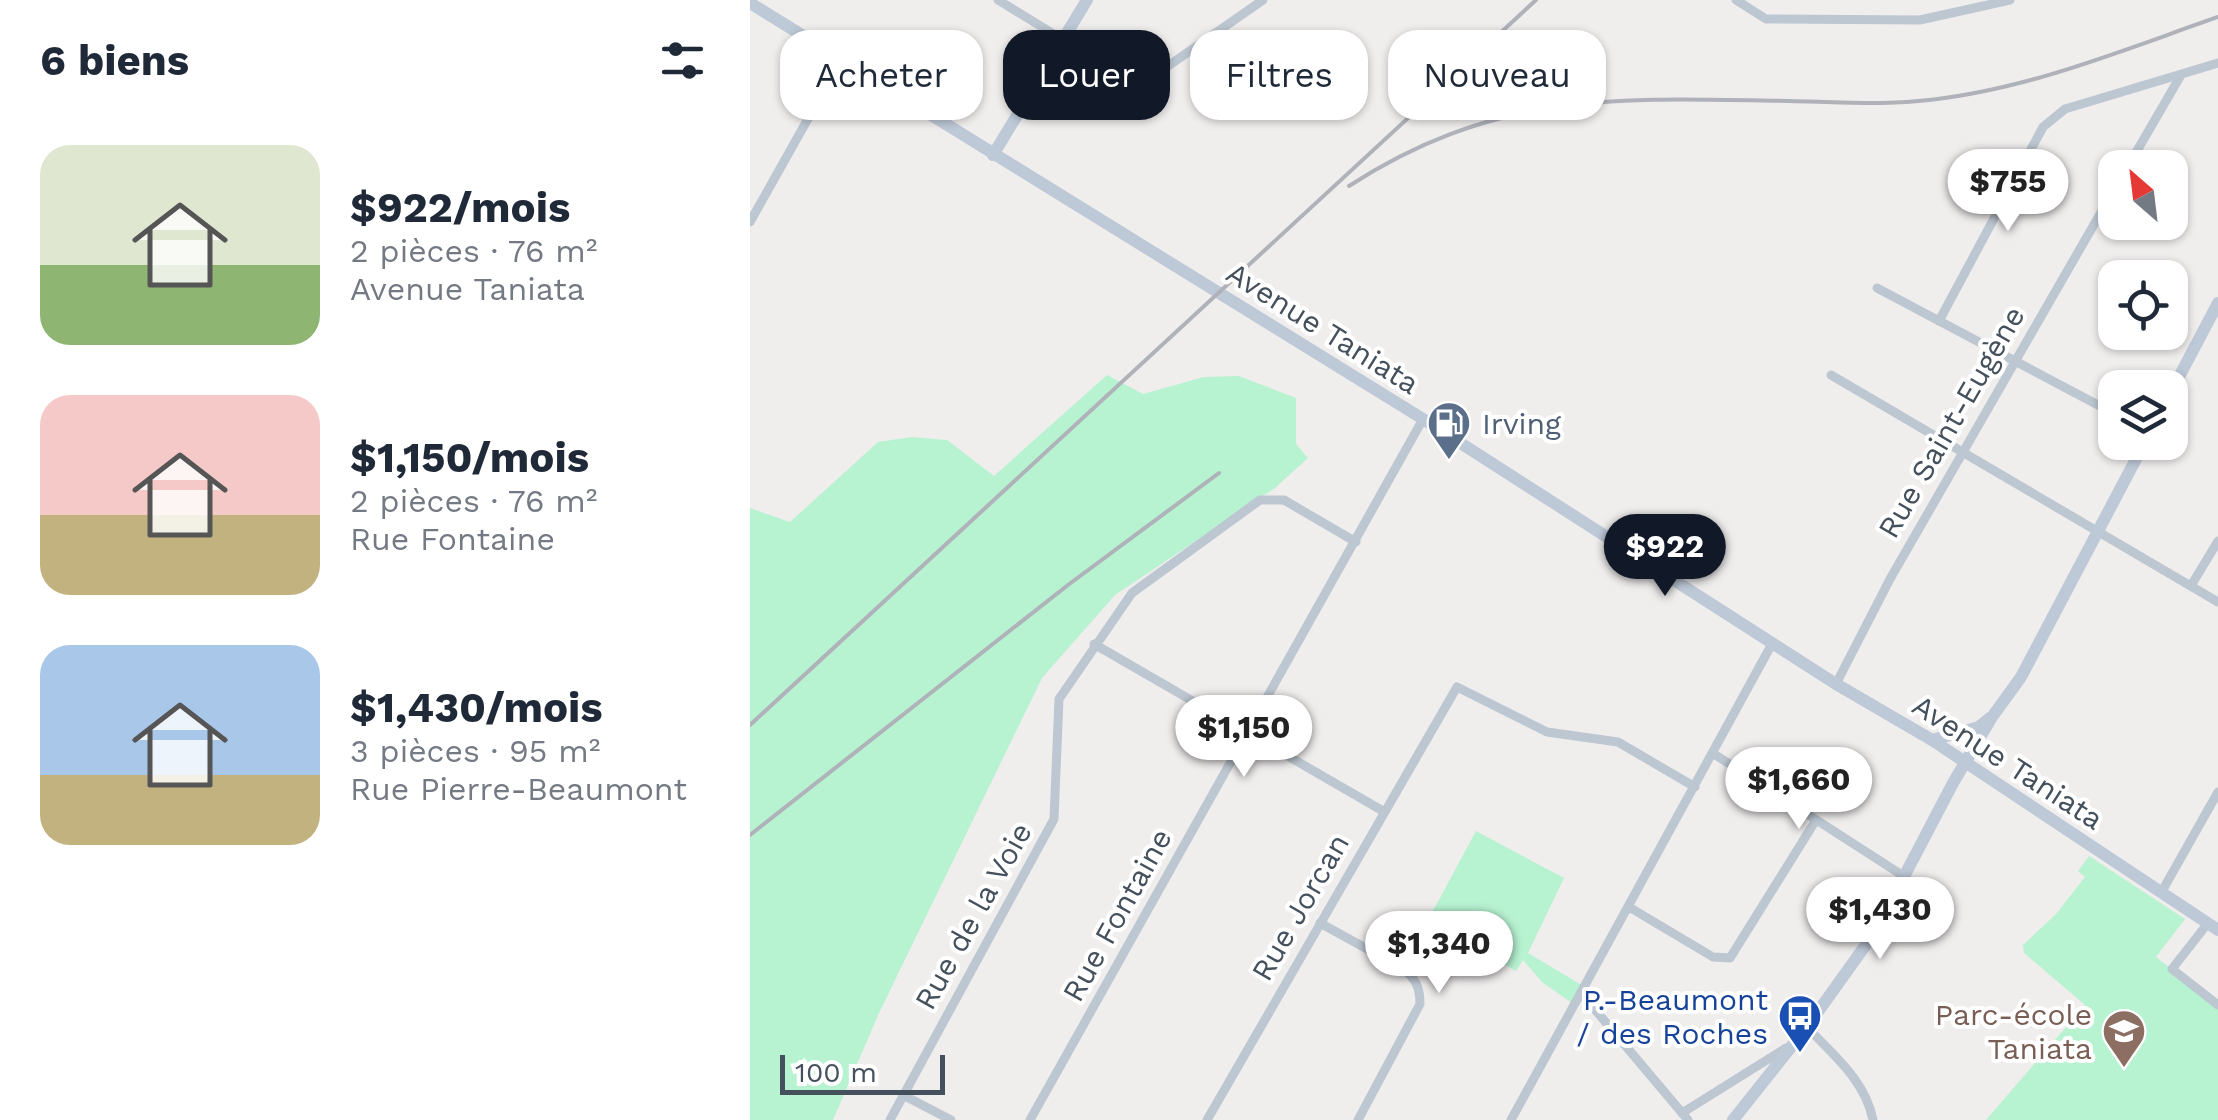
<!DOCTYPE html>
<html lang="fr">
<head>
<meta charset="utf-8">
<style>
	body { margin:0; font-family:"Work Sans",sans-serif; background:#f6f6f7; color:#1f2937; height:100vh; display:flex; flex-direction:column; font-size:38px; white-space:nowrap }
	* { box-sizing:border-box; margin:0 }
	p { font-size:32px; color:#747a83 }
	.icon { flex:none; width:55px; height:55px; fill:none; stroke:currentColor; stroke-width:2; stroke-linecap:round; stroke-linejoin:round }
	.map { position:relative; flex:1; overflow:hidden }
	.panel { display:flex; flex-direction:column; background:#fff; width:750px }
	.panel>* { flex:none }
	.guide { position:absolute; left:30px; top:30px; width:950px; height:90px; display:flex; gap:20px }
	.needle { width:65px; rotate:332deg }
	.fabs { position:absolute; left:1348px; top:150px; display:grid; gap:20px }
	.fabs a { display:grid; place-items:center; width:90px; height:90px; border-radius:20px; background:#fff; box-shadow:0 2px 8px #0004; font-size:50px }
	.scale { position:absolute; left:30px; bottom:25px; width:165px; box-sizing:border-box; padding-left:10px; border:5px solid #44505c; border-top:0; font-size:28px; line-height:35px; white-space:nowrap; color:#44505c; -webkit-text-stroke:8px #fff; paint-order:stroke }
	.price { position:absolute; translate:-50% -85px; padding:0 22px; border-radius:35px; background:#fff; color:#222; font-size:32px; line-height:65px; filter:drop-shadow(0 2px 5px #0008) }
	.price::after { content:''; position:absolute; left:50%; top:60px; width:30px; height:22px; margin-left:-15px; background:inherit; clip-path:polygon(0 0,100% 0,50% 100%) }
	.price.current { background:#111827; color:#fff }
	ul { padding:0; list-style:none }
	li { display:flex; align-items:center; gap:30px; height:250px; padding:0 40px }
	li span { display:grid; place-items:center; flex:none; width:280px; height:200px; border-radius:30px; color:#555 }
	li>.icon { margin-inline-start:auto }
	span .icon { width:120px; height:120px; fill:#fffc; stroke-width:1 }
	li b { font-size:42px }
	h2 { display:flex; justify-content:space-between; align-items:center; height:120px; padding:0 40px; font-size:42px }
	.chip { padding:0 35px; border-radius:30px; background:#fff; box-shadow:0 2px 8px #0004; font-size:35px; line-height:90px }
	.chip.current { background:#111827; color:#fff }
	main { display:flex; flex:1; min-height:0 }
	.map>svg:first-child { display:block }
</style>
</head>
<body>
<main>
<section class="panel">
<h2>6 biens<svg class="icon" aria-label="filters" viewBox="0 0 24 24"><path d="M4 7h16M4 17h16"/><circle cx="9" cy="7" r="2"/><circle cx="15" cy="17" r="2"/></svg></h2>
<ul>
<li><span style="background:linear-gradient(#dfe7d0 60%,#8fb573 0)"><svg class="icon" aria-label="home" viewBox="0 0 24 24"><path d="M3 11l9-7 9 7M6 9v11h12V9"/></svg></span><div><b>$922/mois</b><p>2 pièces · 76 m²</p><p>Avenue Taniata</p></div></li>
<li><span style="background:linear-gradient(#f6c9c9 60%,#c2b280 0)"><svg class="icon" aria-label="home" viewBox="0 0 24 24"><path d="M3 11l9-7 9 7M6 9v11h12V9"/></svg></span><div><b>$1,150/mois</b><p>2 pièces · 76 m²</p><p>Rue Fontaine</p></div></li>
<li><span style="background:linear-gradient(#a9c7e8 65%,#c2b280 0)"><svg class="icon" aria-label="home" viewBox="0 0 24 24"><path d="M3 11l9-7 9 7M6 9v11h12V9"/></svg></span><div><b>$1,430/mois</b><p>3 pièces · 95 m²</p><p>Rue Pierre-Beaumont</p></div></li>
</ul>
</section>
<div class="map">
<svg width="1468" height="1120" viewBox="0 0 1468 1120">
	<rect width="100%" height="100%" fill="#f0eded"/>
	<!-- green -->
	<g fill="#b7f2d1">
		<path d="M357 375 393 394 454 377 489 376 546 398V444L558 458 525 488 365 595 292 678 129 1013 83 1120H0V508L40 522 128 442 162 437 197 440 244 476Z"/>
		<path d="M726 831 814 878 778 953 835 987 825 1005 793 983 773 960 766 971 677 922Z"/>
		<path d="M1339 856 1435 919 1406 957 1468 1005V1120H1236L1335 1005 1274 953 1273 945 1306 914 1335 877 1328 871Z"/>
	</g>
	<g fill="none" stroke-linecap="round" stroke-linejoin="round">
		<!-- street -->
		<g stroke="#bdc7d1" stroke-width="9">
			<path d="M248 0 315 41 395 82 513 0"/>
			<path d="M986 0 1016 19 1170 20 1260 0"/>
			<path d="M1377 168 1431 75"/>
			<path d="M0 222 91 60"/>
			<path d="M1127 288 1365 414"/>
			<path d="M1189 321 1293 127 1315 109 1468 63"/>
			<path d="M1081 375 1468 602"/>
			<path d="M1442 584 1468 541"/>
			<path d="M344 644 633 811"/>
			<path d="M1086 684 1140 579 1365 188"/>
			<path d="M964 754 1155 877"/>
			<path d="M1411 893 1468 792"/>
			<path d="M879 907 963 957 980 958 1066 820"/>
			<path d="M570 923 650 967C665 977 670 986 670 1004L608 1120"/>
			<path d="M1458 923 1422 969 1468 1005"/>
			<path d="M831 993 938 1120"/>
			<path d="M1057 1027C1084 1056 1115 1080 1123 1120"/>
			<path d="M153 1095 201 1120"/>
			<path d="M932 1113 1036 1048"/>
			<path d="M140 1120 304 819 309 699 382 593 510 500H534L606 542"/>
			<path d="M280 1120 673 419"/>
			<path d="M457 1120 707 687 797 732 868 742 945 787"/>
			<path d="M761 1120 1023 642"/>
		</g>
		<!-- secondary -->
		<g stroke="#bec9d8" stroke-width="12">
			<path d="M0 3 673 419 1086 684 1182 740 1468 930"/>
			<path d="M243 155 337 0"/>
			<path d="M1420 394 1468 303"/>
			<path d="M1182 740 1229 727 1240 718"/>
			<path d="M983 1120 1057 1027 1125 932 1203 783 1242 717 1271 677 1395 442"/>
		</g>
		<!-- rail -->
		<g stroke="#afb2b9" stroke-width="4">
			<path d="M599 186C747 90 871 98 1039 101 1082 102 1125 105 1168 101 1272 92 1370 51 1468 17"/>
			<path d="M0 725 786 0"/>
			<path d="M0 835 318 585 469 473"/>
		</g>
	</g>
	<!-- icons -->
	<defs>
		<g id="fuel-pin" transform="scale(2.25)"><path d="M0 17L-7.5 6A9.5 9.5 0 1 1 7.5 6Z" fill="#5c6f8a" stroke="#fff"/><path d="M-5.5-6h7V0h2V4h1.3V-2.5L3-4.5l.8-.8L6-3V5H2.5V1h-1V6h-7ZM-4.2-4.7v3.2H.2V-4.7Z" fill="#fff"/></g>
		<g id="bus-pin" transform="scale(2.25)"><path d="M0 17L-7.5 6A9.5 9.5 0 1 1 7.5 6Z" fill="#1a4fb4" stroke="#fff"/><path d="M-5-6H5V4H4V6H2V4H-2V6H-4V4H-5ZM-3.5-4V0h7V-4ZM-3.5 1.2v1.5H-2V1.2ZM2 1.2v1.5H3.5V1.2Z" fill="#fff"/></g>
		<g id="school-pin" transform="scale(2.25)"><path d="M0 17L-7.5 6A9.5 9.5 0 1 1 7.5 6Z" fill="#8d6e63" stroke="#fff"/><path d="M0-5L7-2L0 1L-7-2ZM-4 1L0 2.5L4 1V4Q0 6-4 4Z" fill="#fff"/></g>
	</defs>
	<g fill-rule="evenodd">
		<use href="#fuel-pin" x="699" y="423"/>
		<use href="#bus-pin" x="1050" y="1016"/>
		<use href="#school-pin" x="1374" y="1031"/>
	</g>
	<g text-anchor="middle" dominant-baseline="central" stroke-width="8" stroke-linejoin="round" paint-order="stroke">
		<!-- street labels -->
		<g font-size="30" fill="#44505c" stroke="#fff">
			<text transform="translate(573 328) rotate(32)">Avenue Taniata</text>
			<text transform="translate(1201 422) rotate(-60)">Rue Saint-Eugène</text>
			<text transform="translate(1258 762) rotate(33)">Avenue Taniata</text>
			<text transform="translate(550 907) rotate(-60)">Rue Jorcan</text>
			<text transform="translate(367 915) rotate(-61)">Rue Fontaine</text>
			<text transform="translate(223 916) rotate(-61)">Rue de la Voie</text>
		</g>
		<!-- service labels -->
		<g font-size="30" fill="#4e5e75" stroke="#fff" text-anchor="start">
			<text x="732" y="423">Irving</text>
		</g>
		<!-- transit labels -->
		<g font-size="30" fill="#164399" stroke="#fff" text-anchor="end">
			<text x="1018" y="999">P.-Beaumont<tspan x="1018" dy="34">/ des Roches</tspan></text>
		</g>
		<!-- education labels -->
		<g font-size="30" fill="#785e54" stroke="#fff" text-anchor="end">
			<text x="1342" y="1014">Parc-école<tspan x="1342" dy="34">Taniata</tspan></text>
		</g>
	</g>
</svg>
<div class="fabs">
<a><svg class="needle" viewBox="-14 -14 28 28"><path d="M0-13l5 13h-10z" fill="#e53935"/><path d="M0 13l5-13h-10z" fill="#747a83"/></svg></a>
<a><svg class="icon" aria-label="locate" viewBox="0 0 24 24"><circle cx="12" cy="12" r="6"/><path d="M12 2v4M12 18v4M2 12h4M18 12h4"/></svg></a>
<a><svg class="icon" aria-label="layers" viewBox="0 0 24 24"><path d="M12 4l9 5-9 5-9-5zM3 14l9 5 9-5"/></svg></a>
</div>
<div class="scale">100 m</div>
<b class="price" style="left:1258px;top:234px">$755</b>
<b class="price current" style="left:915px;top:599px">$922</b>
<b class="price" style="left:494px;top:780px">$1,150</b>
<b class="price" style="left:1049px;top:832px">$1,660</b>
<b class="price" style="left:1130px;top:962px">$1,430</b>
<b class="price" style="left:689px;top:996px">$1,340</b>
<div class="guide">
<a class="chip">Acheter</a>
<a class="chip current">Louer</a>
<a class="chip">Filtres</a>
<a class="chip">Nouveau</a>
</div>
</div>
</main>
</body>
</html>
